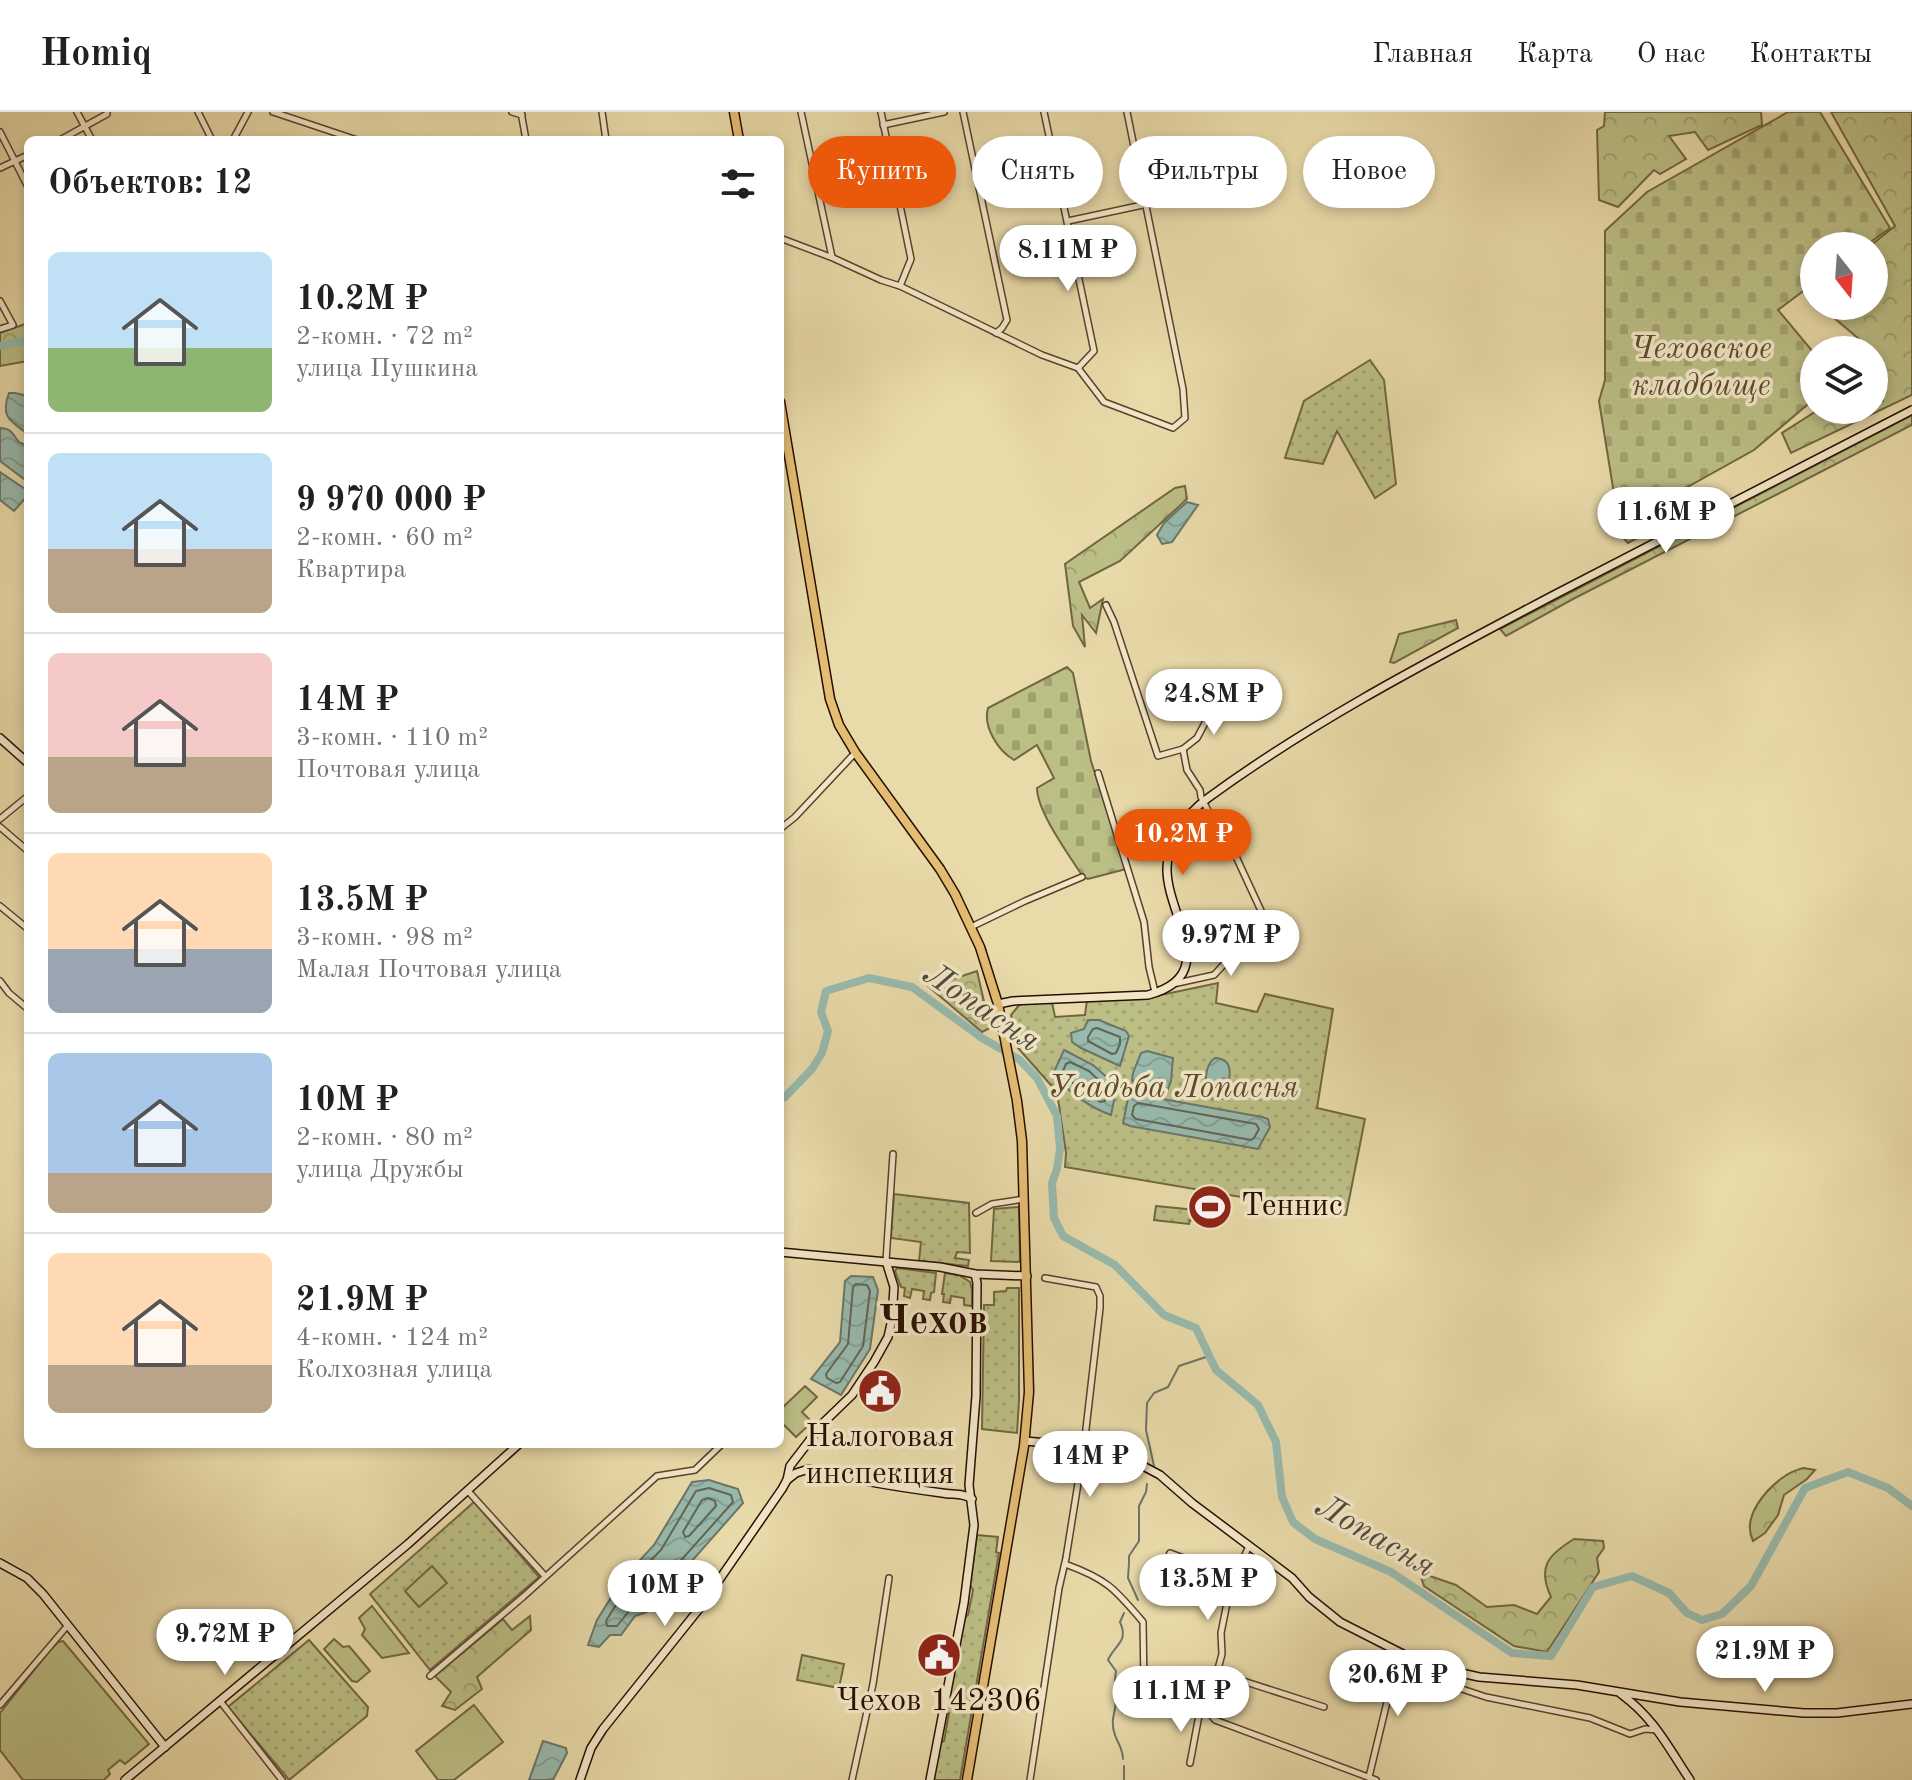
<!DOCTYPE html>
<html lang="ru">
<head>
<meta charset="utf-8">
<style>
	body { margin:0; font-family:"Old Standard TT",serif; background:#f6f6f6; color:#202124; height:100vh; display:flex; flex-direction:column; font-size:30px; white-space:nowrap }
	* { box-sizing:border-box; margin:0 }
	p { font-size:26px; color:#757577 }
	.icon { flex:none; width:44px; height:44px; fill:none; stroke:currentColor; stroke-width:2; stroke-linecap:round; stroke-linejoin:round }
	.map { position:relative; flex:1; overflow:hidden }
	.details { position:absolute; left:24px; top:24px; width:760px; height:1312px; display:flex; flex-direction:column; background:#fff; border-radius:12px; box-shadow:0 4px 12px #0003 }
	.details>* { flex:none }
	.top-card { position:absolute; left:808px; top:24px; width:760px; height:72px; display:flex; gap:16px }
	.needle { width:52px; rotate:163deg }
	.fabs { position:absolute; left:1800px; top:120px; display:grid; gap:16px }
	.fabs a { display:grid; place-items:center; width:88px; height:88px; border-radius:50%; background:#fff; box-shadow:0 4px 12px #0003; font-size:40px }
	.price { position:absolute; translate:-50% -68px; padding:0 18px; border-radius:28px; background:#fff; color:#222; font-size:26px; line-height:52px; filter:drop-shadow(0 2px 4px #0008) }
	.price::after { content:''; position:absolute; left:50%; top:48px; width:24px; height:18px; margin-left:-12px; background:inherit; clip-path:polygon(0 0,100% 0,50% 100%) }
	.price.active { background:#ea580c; color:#fff }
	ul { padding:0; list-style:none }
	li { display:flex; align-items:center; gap:24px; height:200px; padding:0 24px }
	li+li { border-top:2px solid #e0e0e0 }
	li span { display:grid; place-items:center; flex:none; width:224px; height:160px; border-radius:12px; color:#555 }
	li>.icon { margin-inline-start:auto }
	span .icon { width:96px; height:96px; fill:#fffc; stroke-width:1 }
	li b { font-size:34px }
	h2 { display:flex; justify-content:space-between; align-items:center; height:96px; padding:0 24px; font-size:34px }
	.tag { padding:0 28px; border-radius:36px; background:#fff; box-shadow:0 4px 12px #0003; font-size:28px; line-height:72px }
	.tag.active { background:#ea580c; color:#fff }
	header { display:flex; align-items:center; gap:48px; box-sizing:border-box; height:112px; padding:0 40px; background:#fff; border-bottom:2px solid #e0e0e0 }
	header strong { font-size:38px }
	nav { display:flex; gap:44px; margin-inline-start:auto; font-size:28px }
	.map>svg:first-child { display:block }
</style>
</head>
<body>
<header>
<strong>Homiq</strong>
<nav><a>Главная</a><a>Карта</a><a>О нас</a><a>Контакты</a></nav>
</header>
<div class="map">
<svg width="1912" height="1668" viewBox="0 0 1912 1668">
	<defs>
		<pattern id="grass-dots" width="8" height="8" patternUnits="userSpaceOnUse" patternTransform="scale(2)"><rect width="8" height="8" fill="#bbbe85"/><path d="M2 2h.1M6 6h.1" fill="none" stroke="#a1a271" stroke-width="1.8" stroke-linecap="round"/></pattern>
		<pattern id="forest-crowns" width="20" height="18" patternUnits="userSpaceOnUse" patternTransform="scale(2)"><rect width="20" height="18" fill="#bbbe85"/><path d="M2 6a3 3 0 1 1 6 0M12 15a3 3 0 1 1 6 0" fill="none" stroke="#a1a271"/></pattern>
		<pattern id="cemetery-stones" width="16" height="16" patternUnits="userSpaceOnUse" patternTransform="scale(2)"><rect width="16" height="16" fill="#bbbe85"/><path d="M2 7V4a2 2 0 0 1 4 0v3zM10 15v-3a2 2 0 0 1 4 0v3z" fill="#a1a271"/></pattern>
		<pattern id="water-waves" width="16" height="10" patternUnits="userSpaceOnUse" patternTransform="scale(2)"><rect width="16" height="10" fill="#98baad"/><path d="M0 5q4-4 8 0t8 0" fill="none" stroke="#839f93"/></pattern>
	</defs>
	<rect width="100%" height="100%" fill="#e9daa9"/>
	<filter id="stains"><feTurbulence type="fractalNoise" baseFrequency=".0025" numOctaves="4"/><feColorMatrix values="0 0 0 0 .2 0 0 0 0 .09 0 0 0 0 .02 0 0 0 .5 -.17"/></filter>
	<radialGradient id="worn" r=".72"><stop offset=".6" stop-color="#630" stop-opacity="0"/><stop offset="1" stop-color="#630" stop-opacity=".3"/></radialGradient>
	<!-- grass -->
	<g fill="url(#grass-dots)" stroke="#726642" stroke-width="2">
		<path d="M1370 248 1384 268 1396 372 1375 386 1337 319 1323 352 1285 346 1304 289Z"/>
		<path d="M1218 871 1216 891 1257 900 1265 882 1333 897 1317 996 1365 1007 1346 1103 1065 1055 1066 1041 1057 980 1018 936 1011 903 1020 892 1052 890 1055 905 1085 903 1087 888 1156 884Z"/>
		<path d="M894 1082 969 1091 970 1141 957 1140 955 1146 969 1148 968 1154 919 1149 921 1130 891 1126Z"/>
		<path d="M1156 1094 1216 1100 1215 1110 1190 1108 1189 1112 1154 1108Z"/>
		<path d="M1019 1095 1020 1150 991 1149 994 1097Z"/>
		<path d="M897 1156 936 1161 934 1180 931 1181 930 1188 923 1187 924 1179 912 1177 910 1186 904 1184 905 1176 901 1175 895 1159Z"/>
		<path d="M945 1161 959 1163 970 1170 972 1178V1194L964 1193V1186L951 1184 950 1191 943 1190 944 1182H942Z"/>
		<path d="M1007 1176H1019V1288L1017 1321 982 1317 984 1193H994V1180L1006 1179Z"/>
		<path d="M474 1390 539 1465 430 1558 370 1482Z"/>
		<path d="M977 1423 998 1425 996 1440 999 1441 960 1668H933L940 1631 944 1629 949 1601 946 1598 964 1506 968 1503 973 1478 970 1473Z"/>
		<path d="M309 1528 368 1595 367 1604 289 1668 228 1595Z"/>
		<path d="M802 1543 844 1552 839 1576 797 1568Z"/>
	</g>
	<!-- forest -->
	<g fill="url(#forest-crowns)" stroke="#726642" stroke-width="2">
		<path d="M1605 0H1761L1762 13 1708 38 1695 20 1669 24 1686 47 1660 62 1654 58 1618 95 1599 88 1597 18 1604 14Z"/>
		<path d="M1831 0H1912V283L1791 341 1782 321 1818 298H1874V290L1883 289 1880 245 1874 238H1872L1820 194H1874V134H1870L1895 114Z"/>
		<path d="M28 211V249L0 254V221Z"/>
		<path d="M1912 303V313L1573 487 1506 524 1500 517Z"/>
		<path d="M1185 374 1187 387 1120 449 1079 470 1090 496 1103 487 1096 521 1082 503 1085 535 1073 514 1065 452 1175 376Z"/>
		<path d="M1673 388 1683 402 1628 431 1616 418Z"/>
		<path d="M1456 508 1458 516 1394 551 1390 550 1399 522Z"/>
		<path d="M977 859 990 916 982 920 929 875Z"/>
		<path d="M1803 1356 1815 1358 1807 1367 1784 1383 1778 1403 1765 1421 1753 1429C1741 1405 1766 1377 1785 1364 1790 1360 1797 1358 1803 1356Z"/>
		<path d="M1574 1427 1603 1429 1604 1436 1597 1446 1599 1460 1547 1540 1514 1534 1424 1474 1421 1465 1430 1464 1456 1473 1487 1495 1514 1493 1537 1502 1551 1485C1537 1455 1548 1443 1574 1427Z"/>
		<path d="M530 1504 531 1518 477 1565 482 1577 455 1598 442 1594 451 1580 435 1564 503 1507 512 1518Z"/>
	</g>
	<!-- cemetery -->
	<g fill="url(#cemetery-stones)" stroke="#726642" stroke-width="2">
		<path d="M1788 0H1820L1890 116 1865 134H1814V171L1778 198 1814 241V287L1754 338 1619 413 1599 289 1605 268V119L1647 80Z"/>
		<path d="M1067 555 1073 561 1091 649 1126 757 1088 767 1083 765C1070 744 1037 700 1037 676L1054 666 1037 633 1014 648C997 638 983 614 988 596Z"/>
	</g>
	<!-- garden -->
	<g fill="#bbbe85" stroke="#726642" stroke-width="2">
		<path d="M805 1274 817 1285 802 1300 812 1310 796 1325 780 1309V1298Z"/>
		<path d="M432 1454 447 1471 419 1495 405 1479Z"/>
		<path d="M372 1494 409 1541 382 1546 362 1523 365 1517 359 1506Z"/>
		<path d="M334 1527 343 1535 349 1534 370 1559 357 1570 352 1569 324 1537Z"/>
		<path d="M63 1529 149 1632 125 1652 120 1648 108 1658 110 1662 104 1668H23L0 1638V1601L51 1537 58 1530Z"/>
		<path d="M474 1593 503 1630 454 1668H438L416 1639Z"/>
	</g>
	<!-- water -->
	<g fill="url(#water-waves)" stroke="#6c7568" stroke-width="2">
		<path d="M9 281H15L28 284V322C10 309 0 305 9 281Z"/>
		<path d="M0 316C13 317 12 322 19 330 22 332 25 332 28 334V370L0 349Z"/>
		<path d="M0 360 28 379V383L14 399 0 388Z"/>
		<path d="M1187 390 1198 393 1172 430 1162 432 1157 423 1164 411Z"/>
		<path d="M1088 908H1099L1126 919 1129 924 1120 954 1081 936 1072 930 1071 921 1084 917Z"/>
		<path d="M1064 938 1093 953 1117 974 1111 1003C1089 995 1068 979 1053 962Z"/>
		<path d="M1147 939 1173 946 1171 969 1168 977 1136 971 1132 969 1133 961 1141 941Z"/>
		<path d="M1215 946C1238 947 1228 971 1225 987L1211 986 1205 982C1206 970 1204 953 1215 946Z"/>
		<path d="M1129 981 1262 1005 1268 1007 1270 1015 1258 1037 1130 1014 1123 1011Z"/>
		<path d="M851 1164 873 1165 878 1178 870 1237 841 1283 811 1267 840 1230 845 1169Z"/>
		<path d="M709 1368 738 1377 743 1391 647 1500 635 1504 621 1523H610L599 1535 588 1533 597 1508 622 1468 635 1466 641 1457 640 1448 654 1433 692 1370Z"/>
		<path d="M543 1629 566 1636 567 1641 553 1668H529Z"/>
	</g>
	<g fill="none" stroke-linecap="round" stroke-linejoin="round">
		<!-- shore -->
		<g stroke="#616456" stroke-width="2">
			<path d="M1097 916 1120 925V932L1116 941 1112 942 1088 929V925L1093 917Z"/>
			<path d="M1070 950 1089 959 1107 976 1105 989 1100 990 1069 968 1063 959 1066 952Z"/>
			<path d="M1138 991 1256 1012 1259 1017 1254 1026 1251 1028 1136 1007 1132 1003 1134 994Z"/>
			<path d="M856 1172 867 1173 870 1179 863 1234 840 1270 836 1271 827 1266 826 1262 848 1232 853 1175Z"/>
			<path d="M709 1376 731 1383 733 1390 642 1492 629 1499 617 1514H607L606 1509 626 1477 637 1474 641 1470 648 1460 649 1450 661 1438 696 1379Z"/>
			<path d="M708 1386 715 1389 716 1394 689 1424 685 1425 683 1420 702 1388Z"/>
		</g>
		<!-- stream -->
		<g stroke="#6c7568" stroke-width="2">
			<path d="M1154 1354 1146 1318 1147 1291 1154 1281 1168 1275 1179 1254 1209 1244"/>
			<path d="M1138 1488 1128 1466 1129 1451V1444L1139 1429V1394L1146 1380 1147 1372"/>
			<path d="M1123 1647C1123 1637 1118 1632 1115 1623 1109 1607 1117 1599 1116 1585 1115 1575 1114 1569 1116 1559L1108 1548C1115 1532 1129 1530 1120 1510L1124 1501"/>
			<path d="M1124 1654V1668"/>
		</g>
		<!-- river -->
		<g stroke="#98baad" stroke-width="8">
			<path d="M0 234 28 228"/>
			<path d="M780 987 785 985 812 957 822 941 828 919 821 900 826 879 869 866 912 875 982 926 1020 948 1037 966 1057 1004 1060 1037 1057 1057 1052 1071 1054 1106 1063 1124 1115 1153 1164 1203 1196 1216 1216 1258 1258 1293 1276 1330 1282 1385 1293 1410 1315 1427 1391 1460 1512 1541 1551 1544 1593 1475 1632 1464 1669 1481 1687 1501 1702 1508 1722 1502 1751 1474 1805 1376 1848 1360 1888 1376 1912 1394"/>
		</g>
		<!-- street casing -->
		<g stroke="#5a402a" stroke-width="8">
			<g id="street">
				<path d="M77 0 92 28"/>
				<path d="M198 0 212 28"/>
				<path d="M273 0 357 28"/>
				<path d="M512 0 522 3"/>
				<path d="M521 0 526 28"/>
				<path d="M602 0 606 28"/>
				<path d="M801 0 832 145"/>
				<path d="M881 0 911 147 900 174"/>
				<path d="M963 0 1007 208 1002 216 996 221"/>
				<path d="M1044 0 1094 239 1078 256"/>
				<path d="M883 13 944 0"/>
				<path d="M0 20 28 75"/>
				<path d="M60 28 107 2V0"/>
				<path d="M233 28 248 0"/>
				<path d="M0 56 28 43"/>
				<path d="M1068 109 1222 76"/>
				<path d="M780 126 833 146 881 168 900 174 1042 243 1078 256 1104 290 1173 316 1185 306 1183 277 1127 0"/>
				<path d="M0 189 13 213 0 217"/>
				<path d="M1106 493 1114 510 1158 644 1183 637 1187 658 1200 678 1201 685 1215 712 1232 736 1263 803 1275 818 1242 833 1214 863 1173 872"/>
				<path d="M1183 637 1197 626 1205 611 1235 596"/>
				<path d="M1098 661 1144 810 1149 855 1155 880"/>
				<path d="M0 707 28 684"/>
				<path d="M0 715 28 739"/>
				<path d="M780 717 795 705 855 641"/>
				<path d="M0 794 28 817"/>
				<path d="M971 815 1025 789 1082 765"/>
				<path d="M0 869 9 881 28 897"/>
				<path d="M976 1101 992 1092 1024 1087"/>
				<path d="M886 1149 893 1042"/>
				<path d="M468 1379 545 1464"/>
				<path d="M1165 1451 1170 1441 1219 1459 1238 1460"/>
				<path d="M1065 1452C1107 1467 1115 1477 1143 1510L1144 1575 1153 1584 1200 1598H1207"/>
				<path d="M1439 1556 1447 1572 1486 1585 1590 1606 1630 1622 1645 1617 1657 1618"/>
				<path d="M1218 1561 1324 1595"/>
				<path d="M430 1564 523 1485 657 1364 695 1358 722 1332"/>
				<path d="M220 1589 282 1668"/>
				<path d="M0 1593 68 1513"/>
				<path d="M1207 1598 1215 1608 1376 1668"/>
				<path d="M1207 1598 1222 1542 1221 1521 1230 1476 1249 1434"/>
				<path d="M1190 1651 1200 1598"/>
				<path d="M1369 1665 1399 1540"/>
				<path d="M852 1668 873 1572 889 1466"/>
				<path d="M1030 1668 1059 1476 1066 1446 1084 1334 1100 1196V1184L1096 1175 1045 1166"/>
			</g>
		</g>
		<!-- secondary casing -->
		<g stroke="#2a0d00" stroke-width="10">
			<g id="secondary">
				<path d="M0 626 28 651"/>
				<path d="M998 892 1013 889 1148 883C1223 863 1166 804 1167 756 1167 728 1186 702 1208 686 1316 607 1435 546 1552 484 1672 422 1792 360 1912 298"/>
				<path d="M780 1140 940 1155 975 1162 1027 1164"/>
				<path d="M1025 1329 1103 1336 1128 1346 1160 1363 1192 1391 1292 1466 1309 1485 1340 1510 1399 1540 1419 1550 1439 1556 1479 1565 1577 1573 1680 1590 1804 1601H1837L1912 1592"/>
				<path d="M787 1368 796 1361 809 1357C852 1368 897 1375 942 1381 952 1383 964 1381 972 1387"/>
				<path d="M0 1451 27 1466 43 1482 165 1635"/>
				<path d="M1621 1582C1654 1606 1668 1635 1690 1668"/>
				<path d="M125 1668 408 1432 519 1332"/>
				<path d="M580 1668 591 1636 603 1617 699 1497 782 1377 787 1368 790 1354 823 1311 852 1283 874 1250 888 1225 892 1207 894 1175 886 1149"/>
				<path d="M930 1668 964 1491 974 1413 969 1373 976 1284 977 1171 975 1162"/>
			</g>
		</g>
		<!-- primary casing -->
		<g stroke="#2a0d00" stroke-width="11">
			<g id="primary">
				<path d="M734 0 739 28"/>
				<path d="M780 290 830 587 839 613 855 640 940 757 955 782 980 835 998 892 1017 989 1022 1029 1029 1280 1024 1334 967 1668"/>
			</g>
		</g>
		<!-- street -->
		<use href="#street" stroke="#f1e7c7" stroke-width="5"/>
		<!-- secondary -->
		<use href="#secondary" stroke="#f1e7c7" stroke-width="7"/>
		<!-- primary -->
		<use href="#primary" stroke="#e4bd74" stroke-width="8"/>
	</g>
	<!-- icons -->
	<defs>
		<g id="stadium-disc" transform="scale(2.3)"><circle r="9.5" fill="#8f2418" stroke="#f1e7c7"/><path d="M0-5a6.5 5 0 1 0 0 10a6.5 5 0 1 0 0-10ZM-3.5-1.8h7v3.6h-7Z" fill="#fff"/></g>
		<g id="civic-disc" transform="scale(2.3)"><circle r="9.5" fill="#8f2418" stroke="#f1e7c7"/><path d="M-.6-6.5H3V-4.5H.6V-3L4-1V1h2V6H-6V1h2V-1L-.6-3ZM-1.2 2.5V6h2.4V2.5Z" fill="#fff"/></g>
	</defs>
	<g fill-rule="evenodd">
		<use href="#stadium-disc" x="1210" y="1095"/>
		<use href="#civic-disc" x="880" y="1279"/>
		<use href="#civic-disc" x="939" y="1543"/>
	</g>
	<g text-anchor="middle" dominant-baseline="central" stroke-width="7" stroke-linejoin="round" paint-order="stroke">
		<!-- park labels -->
		<g font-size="32" font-style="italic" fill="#5d4b2f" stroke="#f1e7c7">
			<text x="1701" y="238">Чеховское<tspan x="1701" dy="37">кладбище</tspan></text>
			<text x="1173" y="977">Усадьба Лопасня</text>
		</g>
		<!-- poi labels -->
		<g font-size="32" fill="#2a0d00" stroke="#f1e7c7">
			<text x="1241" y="1095" text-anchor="start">Теннис</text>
			<text x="880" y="1326">Налоговая<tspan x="880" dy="37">инспекция</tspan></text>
			<text x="939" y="1590">Чехов 142306</text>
		</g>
		<!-- water labels -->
		<g font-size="34" font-style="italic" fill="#504a3d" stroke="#f1e7c7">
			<text transform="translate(981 896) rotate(34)">Лопасня</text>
			<text transform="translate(1375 1425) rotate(30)">Лопасня</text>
		</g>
		<!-- district labels -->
		<g font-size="40" font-weight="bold" fill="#2a0d00" stroke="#f1e7c7">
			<text x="933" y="1211">Чехов</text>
		</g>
	</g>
	<rect width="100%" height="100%" filter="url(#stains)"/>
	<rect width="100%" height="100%" fill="url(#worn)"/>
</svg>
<div class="fabs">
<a><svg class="needle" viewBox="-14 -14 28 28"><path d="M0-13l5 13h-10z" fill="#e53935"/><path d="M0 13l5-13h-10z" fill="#757577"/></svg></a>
<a><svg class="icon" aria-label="layers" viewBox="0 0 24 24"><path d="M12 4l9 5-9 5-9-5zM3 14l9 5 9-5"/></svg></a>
</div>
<b class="price" style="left:1068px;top:181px">8.11M ₽</b>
<b class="price" style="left:1666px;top:443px">11.6M ₽</b>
<b class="price" style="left:1214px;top:625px">24.8M ₽</b>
<b class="price active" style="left:1183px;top:765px">10.2M ₽</b>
<b class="price" style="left:1231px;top:866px">9.97M ₽</b>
<b class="price" style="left:1090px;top:1387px">14M ₽</b>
<b class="price" style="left:1208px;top:1510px">13.5M ₽</b>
<b class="price" style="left:665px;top:1516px">10M ₽</b>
<b class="price" style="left:225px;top:1565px">9.72M ₽</b>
<b class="price" style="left:1765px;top:1582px">21.9M ₽</b>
<b class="price" style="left:1398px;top:1606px">20.6M ₽</b>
<b class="price" style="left:1181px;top:1622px">11.1M ₽</b>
<div class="top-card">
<a class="tag active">Купить</a>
<a class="tag">Снять</a>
<a class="tag">Фильтры</a>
<a class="tag">Новое</a>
</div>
<section class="details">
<h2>Объектов: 12<svg class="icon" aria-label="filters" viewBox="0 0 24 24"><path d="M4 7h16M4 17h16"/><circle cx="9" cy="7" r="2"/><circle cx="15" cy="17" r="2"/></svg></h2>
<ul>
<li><span style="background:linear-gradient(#bfe0f5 60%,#8fb573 0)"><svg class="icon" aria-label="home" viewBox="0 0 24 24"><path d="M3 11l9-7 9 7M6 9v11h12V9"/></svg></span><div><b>10.2M ₽</b><p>2-комн. · 72 m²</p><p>улица Пушкина</p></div></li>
<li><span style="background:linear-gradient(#bfe0f5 60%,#b9a48a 0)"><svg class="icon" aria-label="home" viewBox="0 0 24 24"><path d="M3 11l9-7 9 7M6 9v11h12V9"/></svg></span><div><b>9 970 000 ₽</b><p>2-комн. · 60 m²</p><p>Квартира</p></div></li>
<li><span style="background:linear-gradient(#f6c9c9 65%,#b9a48a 0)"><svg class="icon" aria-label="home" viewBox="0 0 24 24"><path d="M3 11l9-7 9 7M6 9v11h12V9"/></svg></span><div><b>14M ₽</b><p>3-комн. · 110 m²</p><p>Почтовая улица</p></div></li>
<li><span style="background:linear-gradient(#ffd9b3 60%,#9aa5b1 0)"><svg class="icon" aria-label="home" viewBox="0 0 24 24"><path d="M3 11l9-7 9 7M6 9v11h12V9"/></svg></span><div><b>13.5M ₽</b><p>3-комн. · 98 m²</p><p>Малая Почтовая улица</p></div></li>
<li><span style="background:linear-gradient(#a9c7e8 75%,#b9a48a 0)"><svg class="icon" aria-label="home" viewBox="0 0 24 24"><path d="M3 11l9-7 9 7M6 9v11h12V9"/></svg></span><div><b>10M ₽</b><p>2-комн. · 80 m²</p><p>улица Дружбы</p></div></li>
<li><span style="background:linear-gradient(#ffd9b3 70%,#b9a48a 0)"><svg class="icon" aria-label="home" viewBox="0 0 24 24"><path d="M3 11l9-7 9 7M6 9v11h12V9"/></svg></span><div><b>21.9M ₽</b><p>4-комн. · 124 m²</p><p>Колхозная улица</p></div></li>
</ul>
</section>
</div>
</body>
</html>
